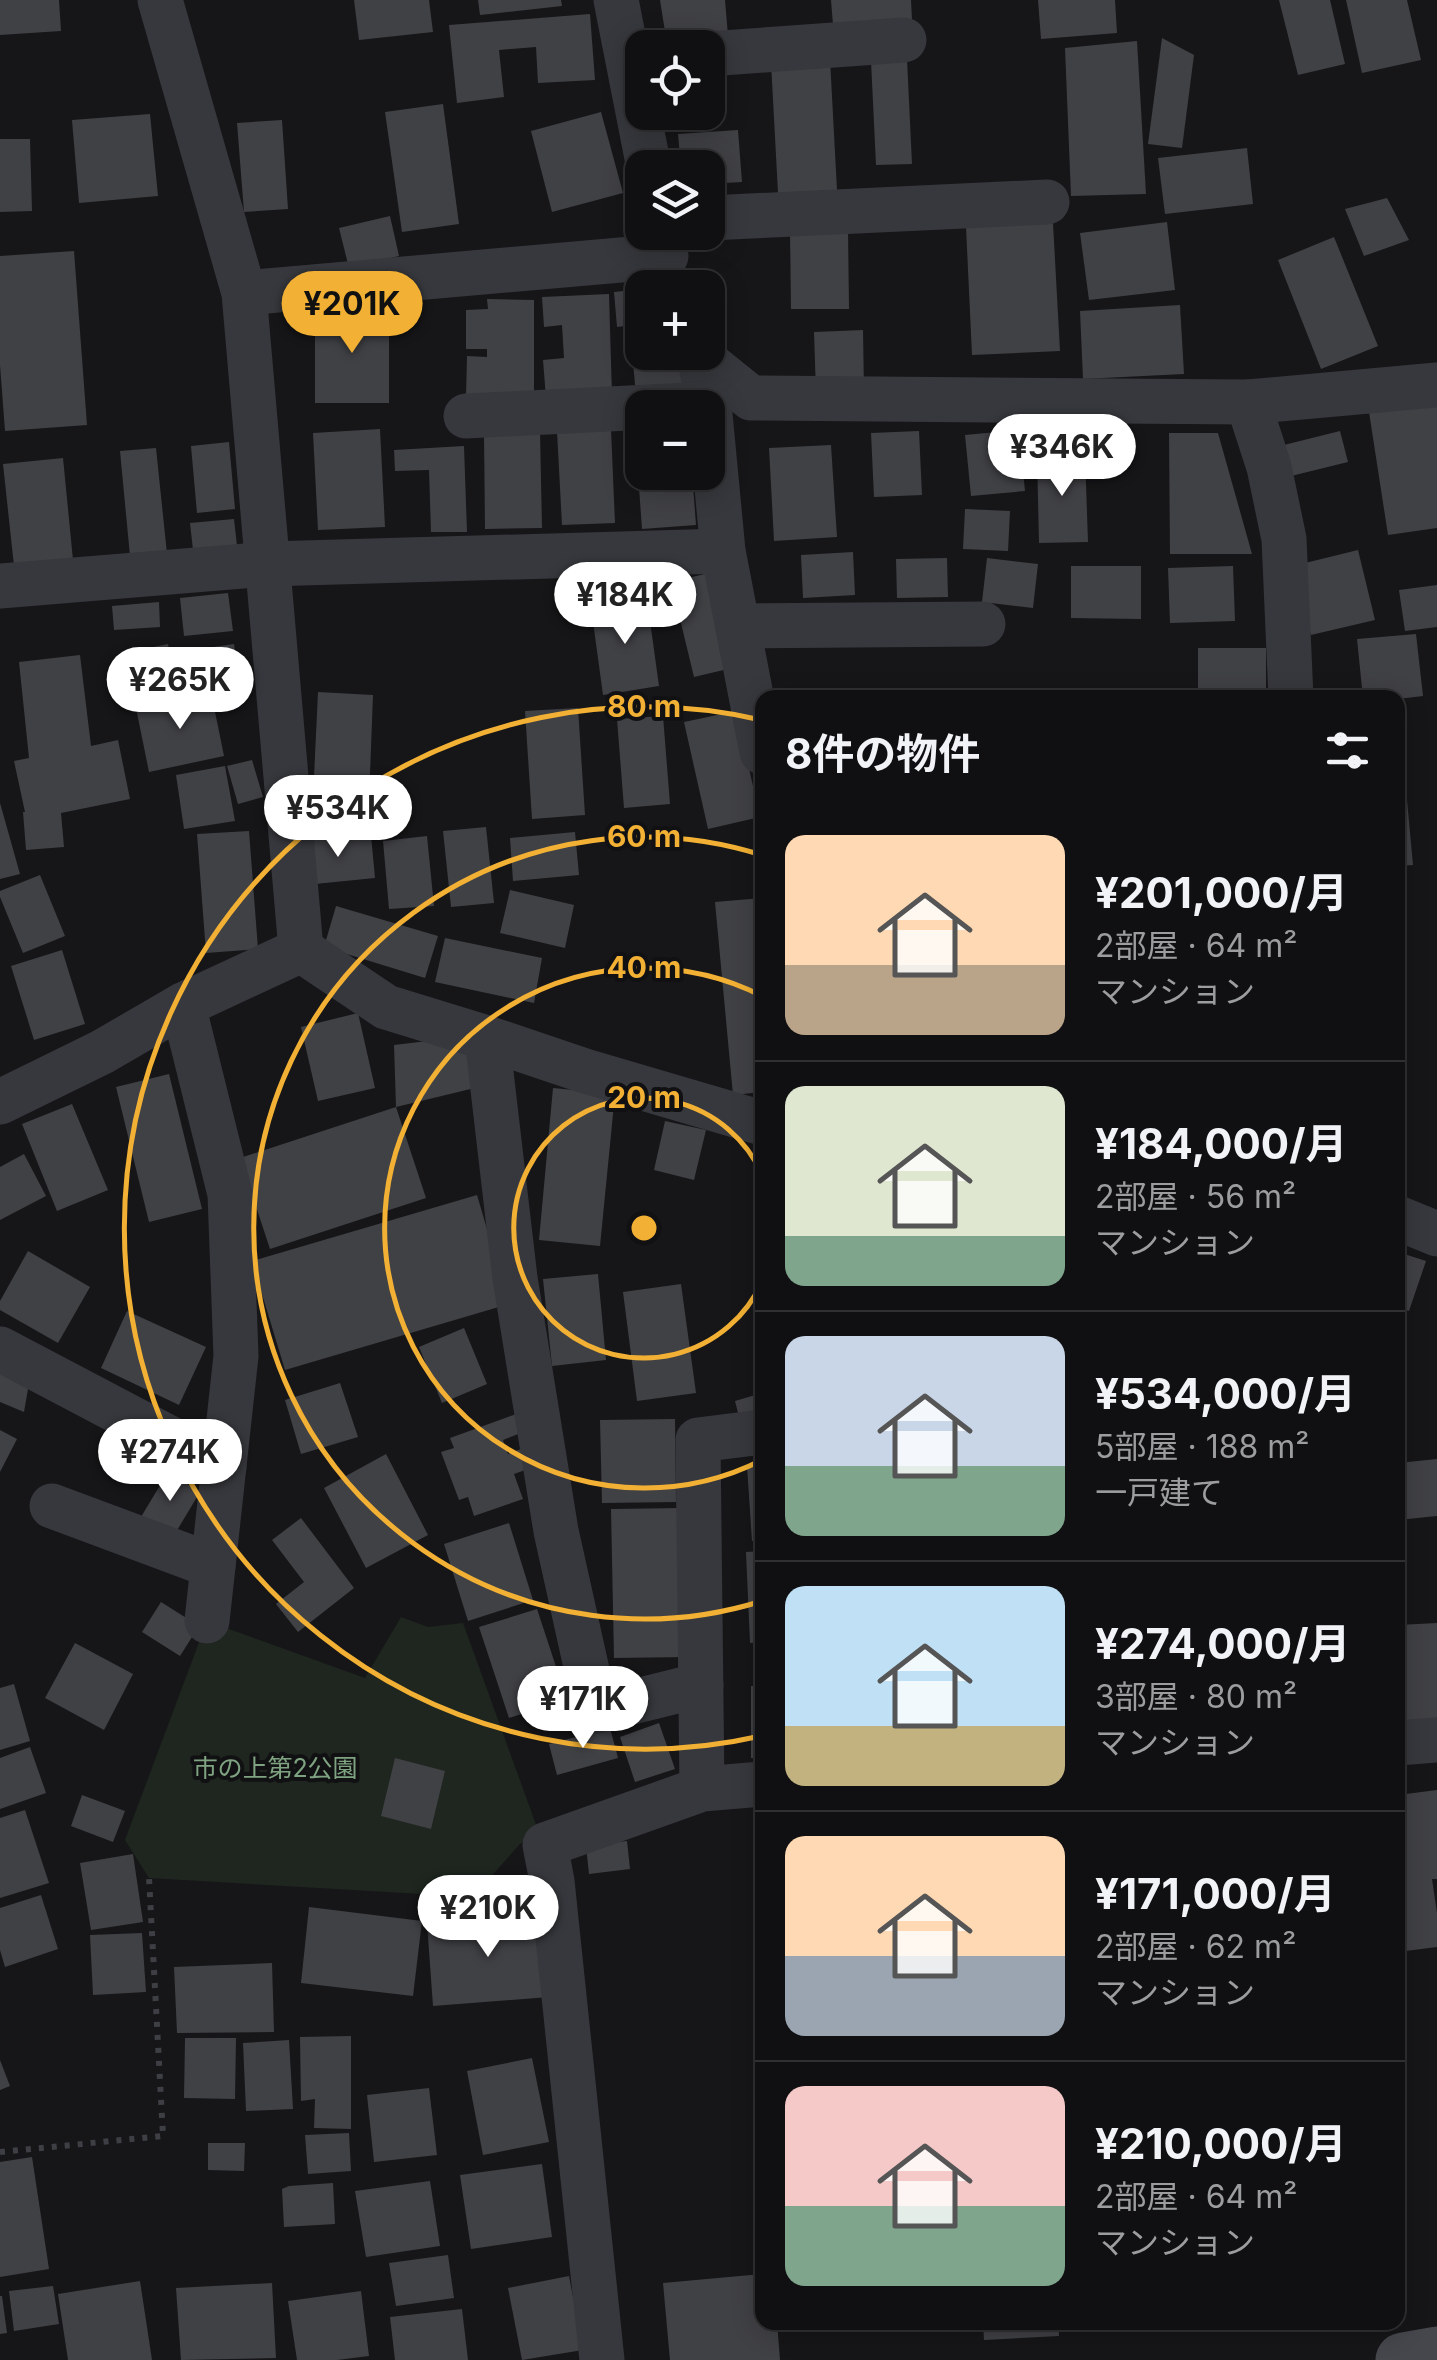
<!DOCTYPE html>
<html lang="ja">
<head>
<meta charset="utf-8">
<style>
	body { margin:0; font-family:Inter,"Noto Sans JP",sans-serif; background:#1e1e20; color:#f1f3f6; height:100vh; display:flex; flex-direction:column; font-size:38px; white-space:nowrap }
	* { box-sizing:border-box; margin:0 }
	p { font-size:32px; color:#9c9d9f }
	.icon { flex:none; width:55px; height:55px; fill:none; stroke:currentColor; stroke-width:2; stroke-linecap:round; stroke-linejoin:round }
	.map { position:relative; flex:1; overflow:hidden }
	.side { position:absolute; left:755px; top:690px; width:650px; height:1640px; display:flex; flex-direction:column; background:#101012; border-radius:20px; box-shadow:0 5px 25px #0003,0 0 0 2px #303032 }
	.side>* { flex:none }
	.buttons { position:absolute; left:625px; top:30px; display:grid; gap:20px }
	.buttons a { display:grid; place-items:center; width:100px; height:100px; border-radius:20px; background:#101012; box-shadow:0 5px 25px #0003,0 0 0 2px #303032; font-size:50px }
	.price { position:absolute; translate:-50% -85px; padding:0 22px; border-radius:35px; background:#fff; color:#222; font-size:32px; line-height:65px; filter:drop-shadow(0 2px 5px #0008) }
	.price::after { content:''; position:absolute; left:50%; top:60px; width:30px; height:22px; margin-left:-15px; background:inherit; clip-path:polygon(0 0,100% 0,50% 100%) }
	.price.current { background:#f2b134; color:#111 }
	ul { padding:0; list-style:none }
	li { display:flex; align-items:center; gap:30px; height:250px; padding:0 30px }
	li+li { border-top:2px solid #303032 }
	li span { display:grid; place-items:center; flex:none; width:280px; height:200px; border-radius:20px; color:#555 }
	li>.icon { margin-inline-start:auto }
	span .icon { width:120px; height:120px; fill:#fffc; stroke-width:1 }
	li b { font-size:42px }
	h2 { display:flex; justify-content:space-between; align-items:center; height:120px; padding:0 30px; font-size:42px }
	.map>svg:first-child { display:block }
</style>
</head>
<body>
<div class="map">
<svg width="1437" height="2360" viewBox="0 0 1437 2360">
	<rect width="100%" height="100%" fill="#161618"/>
	<!-- green -->
	<path fill="#1e261f" d="M401 1617 428 1627 463 1623 539 1833 520 1844 473 1897 149 1878 125 1840 207 1621 365 1678Z"/>
	<!-- building -->
	<g fill="#404145">
		<path d="M0 0H59L61 31 0 35Z"/>
		<path d="M354 0H429L433 32 359 40Z"/>
		<path d="M478 0H561L562 6 480 15Z"/>
		<path d="M660 0H725L728 36 667 44Z"/>
		<path d="M831 0H911L912 20 833 25Z"/>
		<path d="M1038 0H1115L1117 33 1041 39Z"/>
		<path d="M1279 0H1330L1345 64 1298 75Z"/>
		<path d="M1346 0H1407L1421 60 1362 73Z"/>
		<path d="M590 14 595 80 538 83 536 47 499 50 504 97 457 103 449 25Z"/>
		<path d="M1162 38 1194 55 1182 148 1148 144Z"/>
		<path d="M1137 41 1146 194 1071 196 1065 48Z"/>
		<path d="M830 59 837 190 778 193 771 62Z"/>
		<path d="M907 59 912 164 876 165 871 61Z"/>
		<path d="M443 104 459 224 402 232 385 112Z"/>
		<path d="M601 112 623 193 552 212 531 131Z"/>
		<path d="M150 114 158 196 79 203 72 120Z"/>
		<path d="M282 120 288 209 244 212 237 123Z"/>
		<path d="M738 130 742 182 708 184V168H681L678 134Z"/>
		<path d="M0 139H30L32 211 0 212Z"/>
		<path d="M1247 148 1253 204 1165 214 1158 158Z"/>
		<path d="M1387 198 1409 240 1364 256 1345 209Z"/>
		<path d="M390 216 399 256 349 268 339 228Z"/>
		<path d="M1167 222 1175 290 1089 300 1080 233Z"/>
		<path d="M1053 223 1060 351 972 355 966 227Z"/>
		<path d="M848 229 849 309H791L790 230Z"/>
		<path d="M1334 237 1378 346 1321 369 1278 260Z"/>
		<path d="M74 251 87 425 5 431 0 365V256Z"/>
		<path d="M642 289V324L617 327 614 292Z"/>
		<path d="M609 294 612 396 546 398 543 360 564 358 562 325 544 327 542 297Z"/>
		<path d="M487 299 534 300V399L466 397 467 356 487 357V349H466V310L488 309Z"/>
		<path d="M1180 305 1184 374 1083 379 1080 311Z"/>
		<rect x="315" y="308" width="74" height="95"/>
		<path d="M863 330 864 392 816 393 814 332Z"/>
		<path d="M642 339V352H679L683 391 636 395 631 340Z"/>
		<path d="M1437 402V528L1388 535 1369 412Z"/>
		<path d="M380 429 385 527 318 530 313 433Z"/>
		<path d="M611 429 615 523 562 525 557 431Z"/>
		<path d="M1019 430 1025 491 971 496 965 435Z"/>
		<path d="M540 431 542 528 485 529 484 433Z"/>
		<path d="M919 431 922 495 874 497 871 433Z"/>
		<path d="M1340 431 1348 462 1283 478 1276 447Z"/>
		<path d="M635 432H642V472H692L696 525 642 529Z"/>
		<path d="M1169 433H1218L1252 554H1170Z"/>
		<path d="M229 442 235 509 197 513 191 446Z"/>
		<path d="M831 445 837 537 774 541 769 448Z"/>
		<path d="M464 446 467 532H431L429 470 395 471 394 450Z"/>
		<path d="M156 448 169 573 132 577 120 451Z"/>
		<path d="M1085 455 1088 542 1039 543 1037 456Z"/>
		<path d="M63 458 73 560 14 566 3 464Z"/>
		<path d="M965 509 1010 511 1008 551 963 549Z"/>
		<path d="M234 519 238 555 194 559 190 523Z"/>
		<path d="M1358 550 1375 620 1311 635 1293 566Z"/>
		<path d="M853 552 855 595 803 598 801 555Z"/>
		<path d="M947 558 948 597 897 598 896 559Z"/>
		<path d="M987 558 1038 564 1033 608 982 602Z"/>
		<path d="M1071 566H1141V619L1071 618Z"/>
		<path d="M1233 566 1235 621 1170 623 1168 568Z"/>
		<path d="M709 573 732 668 694 677 671 582Z"/>
		<path d="M1437 585V627L1405 631 1399 590Z"/>
		<path d="M228 593 233 631 184 636 180 598Z"/>
		<path d="M647 599 659 686 603 695 591 607Z"/>
		<path d="M159 602 160 627 114 630 112 606Z"/>
		<path d="M1416 634 1423 696 1398 699 1363 698 1357 639Z"/>
		<path d="M168 644 177 690 128 700 119 654Z"/>
		<path d="M234 644 239 680 190 687 185 651Z"/>
		<rect x="1198" y="648" width="68" height="50"/>
		<path d="M80 655 91 746 118 740 130 799 61 813 64 847 26 850 23 812H25L14 761 29 758 19 662Z"/>
		<path d="M211 692 224 756 149 772 136 708Z"/>
		<path d="M318 692 373 695 369 800 313 798Z"/>
		<path d="M578 708 585 815 532 819 525 711Z"/>
		<path d="M736 711 760 817 708 829 684 722Z"/>
		<path d="M663 716 670 804 624 808 617 719Z"/>
		<path d="M1398 724H1403L1407 774 1398 775Z"/>
		<path d="M252 760 263 797 238 804 227 766Z"/>
		<path d="M225 766 235 821 184 829 176 775Z"/>
		<path d="M1406 789 1413 865 1398 866V790Z"/>
		<path d="M0 803 20 874 0 879Z"/>
		<path d="M486 827 494 903 451 907 443 831Z"/>
		<path d="M249 831 258 949 206 953 197 834Z"/>
		<path d="M575 832 579 875 513 881 510 838Z"/>
		<path d="M371 835 375 878 305 885 301 841Z"/>
		<path d="M427 836 434 906 389 909 383 841Z"/>
		<path d="M40 875 65 936 23 953 0 897V891Z"/>
		<path d="M510 890 574 905 565 948 500 933Z"/>
		<path d="M762 898V1092L733 1095 715 902Z"/>
		<path d="M336 906 438 936 425 978 324 947Z"/>
		<path d="M445 938 542 958 534 1003 435 982Z"/>
		<path d="M62 950 85 1024 34 1040 11 966Z"/>
		<path d="M358 1013 375 1088 318 1101 301 1027Z"/>
		<path d="M478 1035 483 1086 396 1107 426 1198 270 1249 240 1158 396 1107 394 1045Z"/>
		<path d="M169 1074 202 1209 149 1222 116 1087Z"/>
		<path d="M553 1088 615 1094 600 1246 539 1240Z"/>
		<path d="M72 1104 108 1190 57 1211 22 1124Z"/>
		<path d="M665 1121 706 1130 694 1180 654 1170Z"/>
		<path d="M24 1154 46 1196 0 1220V1167Z"/>
		<path d="M477 1195 509 1304 285 1370 252 1261Z"/>
		<path d="M28 1251 90 1287 58 1343 0 1310V1301Z"/>
		<path d="M1398 1252 1426 1261 1409 1311 1398 1308Z"/>
		<path d="M598 1274 606 1360 552 1366 543 1279Z"/>
		<path d="M681 1284 696 1393 637 1401 623 1292Z"/>
		<path d="M127 1311 206 1347 179 1405 101 1368Z"/>
		<path d="M464 1328 487 1384 442 1403 419 1347Z"/>
		<path d="M0 1353 32 1366 24 1412 0 1402Z"/>
		<path d="M340 1383 358 1437 301 1454 285 1400Z"/>
		<path d="M762 1393V1427L743 1432 735 1401Z"/>
		<path d="M519 1413 526 1431 503 1440 508 1454 521 1449 528 1469 514 1474 523 1499 474 1516 468 1497 459 1500 441 1452 454 1448 450 1438Z"/>
		<path d="M675 1419 676 1502 602 1503 600 1420Z"/>
		<path d="M0 1430 17 1439 0 1472Z"/>
		<path d="M386 1454 428 1535 366 1568 324 1488Z"/>
		<path d="M1437 1459V1516L1398 1520V1463Z"/>
		<path d="M762 1465V1540L752 1541 747 1466Z"/>
		<path d="M168 1472 200 1492 173 1537 141 1517Z"/>
		<path d="M683 1508 686 1657 614 1658 611 1509Z"/>
		<path d="M301 1518 354 1588 298 1632 276 1604 304 1582 272 1540Z"/>
		<path d="M509 1523 533 1600 468 1621 444 1544Z"/>
		<path d="M762 1551V1642L750 1643 746 1552Z"/>
		<path d="M161 1602 199 1626 180 1656 142 1632Z"/>
		<path d="M537 1609 567 1700 509 1718 479 1627Z"/>
		<path d="M1437 1623V1731L1398 1733V1625Z"/>
		<path d="M75 1643 133 1674 104 1730 45 1698Z"/>
		<path d="M14 1684 30 1741 0 1750V1688Z"/>
		<rect x="751" y="1686" width="11" height="72"/>
		<path d="M659 1723 675 1769 635 1782 620 1737Z"/>
		<path d="M610 1728 618 1758 557 1775 549 1744Z"/>
		<path d="M30 1747 46 1793 0 1809V1758Z"/>
		<path d="M395 1758 445 1771 431 1829 381 1816Z"/>
		<path d="M1437 1790V1879H1432L1437 1913V1947L1398 1952V1795Z"/>
		<path d="M82 1795 125 1811 113 1842 71 1826Z"/>
		<path d="M25 1810 49 1883 0 1898V1818Z"/>
		<path d="M627 1841 630 1869 589 1874 586 1846Z"/>
		<path d="M133 1854 143 1922 91 1930 80 1863Z"/>
		<path d="M41 1895 58 1949 5 1967 0 1950V1908Z"/>
		<path d="M309 1907 422 1921 413 1996 301 1983Z"/>
		<path d="M543 1914 549 1997 433 2006 427 1923Z"/>
		<path d="M142 1933 146 1992 93 1995 90 1935Z"/>
		<path d="M272 1963 274 2032 177 2033 174 1967Z"/>
		<path d="M351 2036V2129L314 2128 315 2099 301 2101 300 2037Z"/>
		<path d="M185 2038H236L235 2099 184 2098Z"/>
		<path d="M289 2040 293 2109 246 2111 243 2043Z"/>
		<path d="M532 2058 549 2142 483 2155 467 2071Z"/>
		<path d="M0 2060 10 2086 0 2090Z"/>
		<path d="M429 2088 437 2155 374 2162 367 2095Z"/>
		<path d="M349 2133 351 2171 308 2174 305 2135Z"/>
		<path d="M208 2143H245L244 2171 208 2170Z"/>
		<path d="M32 2157 49 2269 0 2277V2162Z"/>
		<path d="M542 2164 552 2237 471 2249 460 2175Z"/>
		<path d="M430 2181 440 2246 366 2257 355 2191Z"/>
		<path d="M333 2183 335 2224 284 2227 282 2189 289 2186Z"/>
		<path d="M448 2255 454 2298 396 2306 389 2263Z"/>
		<path d="M762 2274V2322H777L780 2360H670L663 2283Z"/>
		<path d="M569 2276 583 2350 522 2360 508 2288Z"/>
		<path d="M140 2281 152 2360H68L58 2294Z"/>
		<path d="M272 2283 276 2358 181 2360 176 2288Z"/>
		<path d="M53 2286 59 2324 14 2331 9 2291Z"/>
		<path d="M361 2291 369 2356 337 2360H297L288 2301Z"/>
		<path d="M0 2296H2L7 2333 0 2334Z"/>
		<path d="M462 2309 468 2360H395L390 2317Z"/>
		<path d="M983 2322H1058L1059 2336 984 2340Z"/>
	</g>
	<g fill="none" stroke-linecap="round" stroke-linejoin="round">
		<!-- path -->
		<path stroke="#3d3f44" stroke-width="6" stroke-dasharray="5 8" stroke-linecap="butt" d="M0 2152 163 2136 149 1878"/>
		<!-- street -->
		<g stroke="#37383d" stroke-width="45">
			<path d="M160 0 244 293 301 950"/>
			<path d="M616 0 649 168"/>
			<path d="M708 54 904 40"/>
			<path d="M708 218 1047 202"/>
			<path d="M244 293 666 256"/>
			<path d="M698 352 709 404 723 551 762 752"/>
			<path d="M699 356 751 398 1248 402 1437 385"/>
			<path d="M1248 402 1269 467 1284 539 1291 698"/>
			<path d="M466 416 709 404"/>
			<path d="M0 586 268 564 723 551"/>
			<path d="M738 626 983 624"/>
			<path d="M301 950 386 1007 487 1038 585 1071 762 1123"/>
			<path d="M183 1005 230 1194 236 1356 207 1621"/>
			<path d="M487 1038 515 1278 556 1531 596 1711 701 1685"/>
			<path d="M0 1102 102 1052 183 1005 301 950"/>
			<path d="M1398 1218 1437 1234"/>
			<path d="M0 1349 224 1467"/>
			<path d="M52 1506 213 1566"/>
			<path d="M1398 1743 1437 1740"/>
			<path d="M702 1789 698 1440 762 1432"/>
			<path d="M602 2360 552 1881 545 1845 702 1789 762 1784"/>
		</g>
		<!-- secondary -->
		<path stroke="#45474d" stroke-width="55" d="M1403 2360 1437 2354"/>
	</g>
	<!-- distance rings -->
	<g fill="none" stroke="#f2b134" stroke-width="5">
		<path d="M762 1282A130 130 0 1 1 762 1174"/>
		<path d="M762 1460A260 260 0 1 1 762 996"/>
		<path d="M762 1601A391 391 0 1 1 762 855"/>
		<path d="M761 1736A521 521 0 1 1 761 720"/>
	</g>
	<g text-anchor="middle" dominant-baseline="central" stroke-width="8" stroke-linejoin="round" paint-order="stroke">
		<!-- park labels -->
		<g font-size="25" fill="#7fa381" stroke="#111113">
			<text x="275" y="1768">市の上第2公園</text>
		</g>
	</g>
	<circle cx="644" cy="1228" r="15" fill="#f2b134" stroke="#111113" stroke-width="5"/>
	<g font-size="30" text-anchor="middle" font-weight="bold" fill="#f2b134" stroke="#111113" stroke-width="8" stroke-linejoin="round" paint-order="stroke">
		<text x="644" y="717">80 m</text>
		<text x="644" y="847">60 m</text>
		<text x="644" y="978">40 m</text>
		<text x="644" y="1108">20 m</text>
	</g>
</svg>
<div class="buttons">
<a><svg class="icon" aria-label="locate" viewBox="0 0 24 24"><circle cx="12" cy="12" r="6"/><path d="M12 2v4M12 18v4M2 12h4M18 12h4"/></svg></a>
<a><svg class="icon" aria-label="layers" viewBox="0 0 24 24"><path d="M12 4l9 5-9 5-9-5zM3 14l9 5 9-5"/></svg></a>
<a>+</a>
<a>−</a>
</div>
<b class="price current" style="left:352px;top:356px">¥201K</b>
<b class="price" style="left:1062px;top:499px">¥346K</b>
<b class="price" style="left:625px;top:647px">¥184K</b>
<b class="price" style="left:180px;top:732px">¥265K</b>
<b class="price" style="left:338px;top:860px">¥534K</b>
<b class="price" style="left:170px;top:1504px">¥274K</b>
<b class="price" style="left:583px;top:1751px">¥171K</b>
<b class="price" style="left:488px;top:1960px">¥210K</b>
<section class="side">
<h2>8件の物件<svg class="icon" aria-label="filters" viewBox="0 0 24 24"><path d="M4 7h16M4 17h16"/><circle cx="9" cy="7" r="2"/><circle cx="15" cy="17" r="2"/></svg></h2>
<ul>
<li><span style="background:linear-gradient(#ffd9b3 65%,#b9a48a 0)"><svg class="icon" aria-label="home" viewBox="0 0 24 24"><path d="M3 11l9-7 9 7M6 9v11h12V9"/></svg></span><div><b>¥201,000/月</b><p>2部屋 · 64 m²</p><p>マンション</p></div></li>
<li><span style="background:linear-gradient(#dfe7d0 75%,#7fa58c 0)"><svg class="icon" aria-label="home" viewBox="0 0 24 24"><path d="M3 11l9-7 9 7M6 9v11h12V9"/></svg></span><div><b>¥184,000/月</b><p>2部屋 · 56 m²</p><p>マンション</p></div></li>
<li><span style="background:linear-gradient(#c9d6e8 65%,#7fa58c 0)"><svg class="icon" aria-label="home" viewBox="0 0 24 24"><path d="M3 11l9-7 9 7M6 9v11h12V9"/></svg></span><div><b>¥534,000/月</b><p>5部屋 · 188 m²</p><p>一戸建て</p></div></li>
<li><span style="background:linear-gradient(#bfe0f5 70%,#c2b280 0)"><svg class="icon" aria-label="home" viewBox="0 0 24 24"><path d="M3 11l9-7 9 7M6 9v11h12V9"/></svg></span><div><b>¥274,000/月</b><p>3部屋 · 80 m²</p><p>マンション</p></div></li>
<li><span style="background:linear-gradient(#ffd9b3 60%,#9aa5b1 0)"><svg class="icon" aria-label="home" viewBox="0 0 24 24"><path d="M3 11l9-7 9 7M6 9v11h12V9"/></svg></span><div><b>¥171,000/月</b><p>2部屋 · 62 m²</p><p>マンション</p></div></li>
<li><span style="background:linear-gradient(#f6c9c9 60%,#7fa58c 0)"><svg class="icon" aria-label="home" viewBox="0 0 24 24"><path d="M3 11l9-7 9 7M6 9v11h12V9"/></svg></span><div><b>¥210,000/月</b><p>2部屋 · 64 m²</p><p>マンション</p></div></li>
</ul>
</section>
</div>
</body>
</html>
